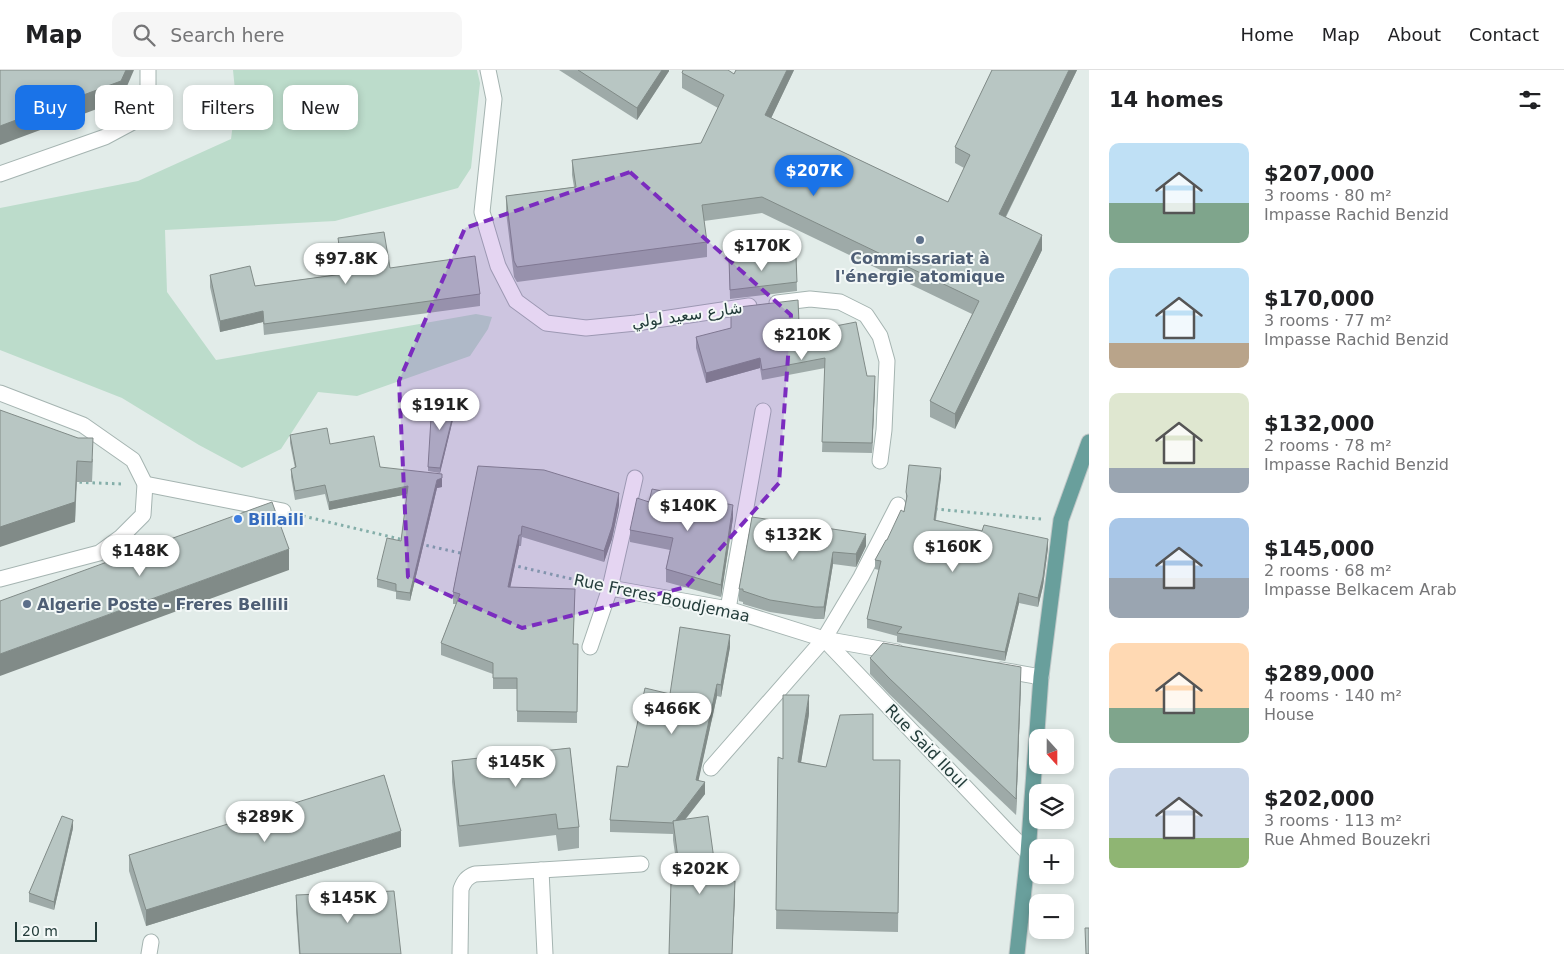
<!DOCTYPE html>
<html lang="en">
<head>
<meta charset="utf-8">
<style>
	body { margin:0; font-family:"DejaVu Sans","Noto Naskh Arabic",sans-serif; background:#f6f6f6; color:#202124; height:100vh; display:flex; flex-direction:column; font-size:19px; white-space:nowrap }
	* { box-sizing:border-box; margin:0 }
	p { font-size:16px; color:#757577 }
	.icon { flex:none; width:28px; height:28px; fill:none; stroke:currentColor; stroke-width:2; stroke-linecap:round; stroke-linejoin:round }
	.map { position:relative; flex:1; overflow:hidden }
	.details { display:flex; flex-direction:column; background:#fff; width:475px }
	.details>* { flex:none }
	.hud { position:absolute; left:15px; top:15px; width:475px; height:45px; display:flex; gap:10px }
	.needle { width:32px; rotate:159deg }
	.tools { position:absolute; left:1029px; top:659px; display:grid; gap:10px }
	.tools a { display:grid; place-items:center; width:45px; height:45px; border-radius:10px; background:#fff; box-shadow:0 2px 8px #0003; font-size:25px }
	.scale { position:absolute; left:15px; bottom:12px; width:82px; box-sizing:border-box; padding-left:5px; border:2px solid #233c3a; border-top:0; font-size:14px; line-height:18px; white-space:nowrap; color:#233c3a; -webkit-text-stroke:4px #f3f8f7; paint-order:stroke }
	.price { position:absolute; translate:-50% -42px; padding:0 11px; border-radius:18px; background:#fff; color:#222; font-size:16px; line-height:32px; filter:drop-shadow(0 1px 2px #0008) }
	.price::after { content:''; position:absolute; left:50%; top:30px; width:15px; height:11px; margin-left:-8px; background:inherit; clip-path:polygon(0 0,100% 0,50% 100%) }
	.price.active { background:#1a73e8; color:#fff }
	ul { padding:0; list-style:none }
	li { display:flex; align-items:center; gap:15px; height:125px; padding:0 20px }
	li span { display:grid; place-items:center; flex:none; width:140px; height:100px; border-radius:10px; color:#555 }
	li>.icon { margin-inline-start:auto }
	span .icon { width:60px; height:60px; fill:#fffc; stroke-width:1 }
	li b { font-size:21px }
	h2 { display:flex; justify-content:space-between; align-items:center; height:60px; padding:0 20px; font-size:21px }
	.tag { padding:0 18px; border-radius:10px; background:#fff; box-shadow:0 2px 8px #0003; font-size:18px; line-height:45px }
	.tag.active { background:#1a73e8; color:#fff }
	header { display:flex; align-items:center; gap:30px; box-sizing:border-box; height:70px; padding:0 25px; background:#fff; border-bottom:1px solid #e0e0e0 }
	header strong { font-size:24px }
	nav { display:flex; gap:28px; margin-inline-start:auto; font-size:18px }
	.search { width:350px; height:45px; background:#f6f6f6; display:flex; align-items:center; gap:12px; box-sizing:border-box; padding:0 18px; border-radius:10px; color:#757577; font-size:19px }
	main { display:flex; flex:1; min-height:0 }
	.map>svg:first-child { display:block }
</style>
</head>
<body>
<header>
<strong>Map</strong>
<div class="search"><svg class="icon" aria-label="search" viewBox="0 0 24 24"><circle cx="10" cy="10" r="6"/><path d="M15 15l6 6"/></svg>Search here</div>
<nav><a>Home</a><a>Map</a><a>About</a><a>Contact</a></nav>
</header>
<main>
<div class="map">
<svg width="1089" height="884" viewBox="0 0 1089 884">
	<rect width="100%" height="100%" fill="#e2ece9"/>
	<!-- green -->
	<path fill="#bcdccb" d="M233 0H477L480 13 471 98 458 118 335 151 165 160 167 222 216 290 476 244 492 247 488 259 470 286 357 326 318 322 281 379 242 398 199 375 122 328 0 280V138L138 111 231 69 236 30Z"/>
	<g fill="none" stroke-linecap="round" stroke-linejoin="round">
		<!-- minor casing -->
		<g stroke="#a5b4b1" stroke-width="17">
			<g id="minor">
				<path d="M488 0 494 29 482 142 498 196 516 231 546 253 586 258 636 253 749 236"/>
				<path d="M0 104 105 67 133 52 148 29V0"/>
				<path d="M777 233 810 229 840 232 866 245 880 266 887 291 884 360 880 391"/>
				<path d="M0 323 83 355 133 390 145 414 143 445 121 467 99 483 0 509"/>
				<path d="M145 414 283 441"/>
				<path d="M610 518 728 539 824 569 897 582"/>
				<path d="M728 539 763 341"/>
				<path d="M824 569 1028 783"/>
				<path d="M590 577 610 518 635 408"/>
				<path d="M1001 600 1041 607"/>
				<path d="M711 698 824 569 861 507 898 435"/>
				<path d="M541 800 545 884"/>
				<path d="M149 884 151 872"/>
				<path d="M460 884 461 819C464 811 467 807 475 804L641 794"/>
			</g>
		</g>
		<!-- major casing -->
		<g stroke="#c1c8c8" stroke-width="17">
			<path id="major" d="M1017 884 1028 783 1041 607 1061 450 1089 372"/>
		</g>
		<!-- path -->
		<g stroke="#84aea9" stroke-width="3" stroke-dasharray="2.5 4" stroke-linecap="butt">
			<path d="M73 412 122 414"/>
			<path d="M935 439 1041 449"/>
			<path d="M303 446 404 470"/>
			<path d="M420 474 465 484"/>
			<path d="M512 495 589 513"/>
		</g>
		<!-- minor -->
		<use href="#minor" stroke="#fff" stroke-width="15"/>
		<!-- major -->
		<use href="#major" stroke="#699f9c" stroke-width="15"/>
	</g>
	<!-- wall -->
	<g fill="#9eaaa8">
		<path d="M559 0H669V1L637 50Z"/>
		<path d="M736 0H794L771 48 948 132 964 98 955 93V77L992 0H1077L1006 147 1042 180 955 359 930 347V331L972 244 762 143 704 151 707 172V187L517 212 514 207 506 142V126L574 117 572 105V90L701 73 718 38 682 18V3L734 4Z"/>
		<path d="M338 168 390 198 480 224V236L264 265 263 252 220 262 210 217V205L255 216 342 204 338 180Z"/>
		<path d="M796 187 797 221 730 229 729 189Z"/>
		<path d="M799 253 820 259 867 306 875 316 872 383 822 382 825 298 762 310 760 298 706 313 696 278V267Z"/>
		<path d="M456 337 440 403 428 401V397Z"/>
		<path d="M0 340 93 389 92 412H77L75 452Z"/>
		<path d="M290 365 330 374 380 397 442 417 437 418 410 531 396 529V522L377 517V509L401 471 407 424 329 440 325 424 295 430 291 407V399L295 398 290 373Z"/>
		<path d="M478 396 619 435 612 469 604 492 522 467 521 476H519L510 517 575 530 573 574H578L577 653 517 652V619H493V604L441 585V573L456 534H453V522Z"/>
		<path d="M941 407 936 450 1048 478 1043 516 1038 537 1019 533 1005 591 897 572V566L867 558V549L879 500 875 499V490L904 442 906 430V422Z"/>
		<path d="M649 432 733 448 721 527 666 512V499L670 480 630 472V460Z"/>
		<path d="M752 447 866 476 856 497 833 494 824 549H815L770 542 743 534V532L739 531V519Z"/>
		<path d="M730 577 721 627 717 626 698 711 705 724 685 750 717 811 735 830 679 811 673 770V764L610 762V750L628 697 670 624Z"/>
		<path d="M870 588 1021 613 1016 745 889 624 870 604Z"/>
		<path d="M809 644 801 692 826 697 873 690H900L898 862 776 859 778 687 783 689Z"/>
		<path d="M570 678 579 757V778L558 781 556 765 459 777 452 712V691Z"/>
		<path d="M73 758 54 840 29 832V823Z"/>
		<path d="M401 777 146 856 129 801V785Z"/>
		<path d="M296 825 401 884H299L296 841Z"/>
	</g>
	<!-- shaded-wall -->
	<g fill="#818b88">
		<path d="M126 0H134L121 30 0 75V56Z"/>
		<path d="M662 0H669V1L637 50V38Z"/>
		<path d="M787 0H794L765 61V45Z"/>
		<path d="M1069 0H1077L999 160V144Z"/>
		<path d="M1042 165V180L955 359V344Z"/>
		<path d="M263 241V252L220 262V251Z"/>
		<path d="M760 288V298L706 313V303Z"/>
		<path d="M875 306V316L872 383V373Z"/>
		<path d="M456 333V337L440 403V398Z"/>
		<path d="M77 391 75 452 0 477V457Z"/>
		<path d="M941 398V407L934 459V450Z"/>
		<path d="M442 408V417L437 418 410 531V523L437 410Z"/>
		<path d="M408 416V424L329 440V432Z"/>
		<path d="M619 423V435L612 469 604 492V481Z"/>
		<path d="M733 435V448L721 527V515Z"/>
		<path d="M866 464V476L856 497V484Z"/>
		<path d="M519 465V476L508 528V517Z"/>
		<path d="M1048 469V478L1043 516 1038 537V528Z"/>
		<path d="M289 479V500L0 606V584Z"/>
		<path d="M833 482V494L824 549V537Z"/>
		<path d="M1019 523V533L1005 591V582Z"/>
		<path d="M730 565V577L721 627V615Z"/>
		<path d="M1021 597V613L1016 745V729Z"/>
		<path d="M717 614V626L696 722V710Z"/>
		<path d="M809 625V644L798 711V692Z"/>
		<path d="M705 712V724L675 762 674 753Z"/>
		<path d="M73 750V758L54 840V832Z"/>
		<path d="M401 761V777L146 856V840Z"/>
		<path d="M735 811V830L732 884V866Z"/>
	</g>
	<!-- building -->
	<g fill="#b8c6c3" stroke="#818b88">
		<path d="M0 0H126L121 11 0 56Z"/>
		<path d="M578 0H662L637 38Z"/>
		<path d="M683 0H728L734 4 736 0H787L765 45 948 132 970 85 955 77 992 0H1069L999 144 1042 165 955 344 930 331 979 231 762 127 702 135 707 172 517 197 514 191 506 126 576 117 572 90 701 73 724 25 682 3Z"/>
		<path d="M384 162 390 198 475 186 480 224 264 254 263 241 220 251 210 205 250 196 255 216 343 204 338 168Z"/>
		<path d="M796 187 797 212 730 220 729 189Z"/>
		<path d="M798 230 799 253 817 250 820 259 856 252 867 306H875L872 373 822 372 825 288 762 300 760 288 706 303 696 267 731 258V238Z"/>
		<path d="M432 332 456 333 440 398 428 397Z"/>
		<path d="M0 340 78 368H93L92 392 77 391 75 432 0 457Z"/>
		<path d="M327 358 330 374 374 366 380 397 442 404V408L437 410 410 523 396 521V514L377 509 387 468 401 471 408 416 329 432 325 415 295 421 291 399 296 397 290 365Z"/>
		<path d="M909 395 941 398 934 450 982 461 984 455 1048 469 1043 507 1038 528 1019 523 1005 582 897 563 902 557 867 549 881 491 875 490 886 470H887L901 440 904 442 907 426 906 422Z"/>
		<path d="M478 396 544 400 619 423 612 457 604 481 522 456 521 465H519L508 517 575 519 573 574H578L577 642 517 641V608H493V593L441 573 460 524 453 522Z"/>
		<path d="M652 419 733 435 721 515 666 499 673 468 630 460 637 428 649 432Z"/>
		<path d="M272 432 289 479 0 584V531Z"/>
		<path d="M752 447 866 464 856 484 833 482 824 537H815L770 530 743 521V519H739Z"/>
		<path d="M680 557 730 565 721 615 717 614 696 710 705 712 675 751H673L674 753 610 750 617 696 628 697 645 618 670 624Z"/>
		<path d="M883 573 1021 597 1016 729 889 608 870 588Z"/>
		<path d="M783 625H809L798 692 826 697 840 645 873 644V690H900L898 843 776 840 778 687 783 689Z"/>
		<path d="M570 678 579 757 558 759 556 744 459 756 452 691Z"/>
		<path d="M384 705 401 761 146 840 129 785Z"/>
		<path d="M62 746 73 750 54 832 29 823Z"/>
		<path d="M708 746 717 811H735L732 884H669L671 811H681L673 751Z"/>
		<path d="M394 821 401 884H300L296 825Z"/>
		<path d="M1085 858H1089V884H1086Z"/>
	</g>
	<!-- marked area -->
	<path fill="#7b2cbf" fill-opacity="0.2" stroke="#7b2cbf" stroke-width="4" stroke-dasharray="10 6" stroke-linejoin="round" d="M630 102 791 245 779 413 686 517 522 558 408 507 399 311 465 158Z"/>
	<!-- markers -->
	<g fill="#5c6f8a" stroke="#f3f8f7" stroke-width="2">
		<circle cx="920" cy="170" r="5"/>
		<circle cx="27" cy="534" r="5"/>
	</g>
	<circle fill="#3f7fe0" stroke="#f3f8f7" stroke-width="2" cx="238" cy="449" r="5"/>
	<g text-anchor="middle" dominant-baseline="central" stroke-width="4" stroke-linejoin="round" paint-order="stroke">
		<!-- service labels -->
		<g font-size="16" font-weight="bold" fill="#4e5e75" stroke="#f3f8f7">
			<text x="920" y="188">Commissariat à<tspan x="920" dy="18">l'énergie atomique</tspan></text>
			<text x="37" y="534" text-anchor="start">Algerie Poste - Freres Bellili</text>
		</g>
		<!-- street labels -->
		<g font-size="16" fill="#233c3a" stroke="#f3f8f7">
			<text transform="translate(687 245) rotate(-8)">شارع سعيد لولي</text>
			<text transform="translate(662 528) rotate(12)">Rue Freres Boudjemaa</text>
			<text transform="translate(926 676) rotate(46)">Rue Said Iloul</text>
		</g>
		<!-- shop labels -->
		<g font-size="16" font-weight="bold" fill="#366cbe" stroke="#f3f8f7" text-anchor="start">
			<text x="248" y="449">Billaili</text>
		</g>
	</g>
</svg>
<div class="tools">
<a><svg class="needle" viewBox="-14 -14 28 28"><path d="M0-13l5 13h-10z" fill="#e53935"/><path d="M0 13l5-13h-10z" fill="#757577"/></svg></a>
<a><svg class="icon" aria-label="layers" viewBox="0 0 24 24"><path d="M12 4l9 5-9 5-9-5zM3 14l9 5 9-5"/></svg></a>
<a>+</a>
<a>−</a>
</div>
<div class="scale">20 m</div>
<b class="price active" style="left:814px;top:127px">$207K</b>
<b class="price" style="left:762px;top:202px">$170K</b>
<b class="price" style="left:346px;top:215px">$97.8K</b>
<b class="price" style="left:802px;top:291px">$210K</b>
<b class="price" style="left:440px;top:361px">$191K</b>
<b class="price" style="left:688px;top:462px">$140K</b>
<b class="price" style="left:793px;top:491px">$132K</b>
<b class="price" style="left:953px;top:503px">$160K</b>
<b class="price" style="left:140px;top:507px">$148K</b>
<b class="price" style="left:672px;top:665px">$466K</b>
<b class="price" style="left:516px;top:718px">$145K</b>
<b class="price" style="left:265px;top:773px">$289K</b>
<b class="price" style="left:700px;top:825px">$202K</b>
<b class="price" style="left:348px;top:854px">$145K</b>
<div class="hud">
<a class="tag active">Buy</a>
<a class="tag">Rent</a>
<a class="tag">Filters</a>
<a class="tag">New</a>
</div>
</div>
<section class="details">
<h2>14 homes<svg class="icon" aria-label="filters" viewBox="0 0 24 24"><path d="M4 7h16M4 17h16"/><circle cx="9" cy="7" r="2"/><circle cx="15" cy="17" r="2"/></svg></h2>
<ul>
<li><span style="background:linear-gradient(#bfe0f5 60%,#7fa58c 0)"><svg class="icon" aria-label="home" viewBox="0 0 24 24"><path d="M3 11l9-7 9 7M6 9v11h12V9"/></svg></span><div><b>$207,000</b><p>3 rooms · 80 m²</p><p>Impasse Rachid Benzid</p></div></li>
<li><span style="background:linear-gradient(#bfe0f5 75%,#b9a48a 0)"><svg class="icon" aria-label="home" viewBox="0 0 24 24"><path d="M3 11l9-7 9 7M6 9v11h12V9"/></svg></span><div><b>$170,000</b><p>3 rooms · 77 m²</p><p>Impasse Rachid Benzid</p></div></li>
<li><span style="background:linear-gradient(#dfe7d0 75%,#9aa5b1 0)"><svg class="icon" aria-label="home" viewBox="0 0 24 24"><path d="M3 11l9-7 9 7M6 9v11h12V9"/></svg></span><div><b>$132,000</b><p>2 rooms · 78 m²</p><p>Impasse Rachid Benzid</p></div></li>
<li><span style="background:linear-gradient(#a9c7e8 60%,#9aa5b1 0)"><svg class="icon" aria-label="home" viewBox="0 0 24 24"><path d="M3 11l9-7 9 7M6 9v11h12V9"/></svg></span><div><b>$145,000</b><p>2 rooms · 68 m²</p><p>Impasse Belkacem Arab</p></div></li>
<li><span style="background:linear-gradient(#ffd9b3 65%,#7fa58c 0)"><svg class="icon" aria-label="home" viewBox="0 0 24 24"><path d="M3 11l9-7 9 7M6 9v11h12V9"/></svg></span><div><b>$289,000</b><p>4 rooms · 140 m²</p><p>House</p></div></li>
<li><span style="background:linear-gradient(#c9d6e8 70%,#8fb573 0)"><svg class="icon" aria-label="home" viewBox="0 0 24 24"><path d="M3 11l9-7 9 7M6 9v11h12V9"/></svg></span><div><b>$202,000</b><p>3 rooms · 113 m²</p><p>Rue Ahmed Bouzekri</p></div></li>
</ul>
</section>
</main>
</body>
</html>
